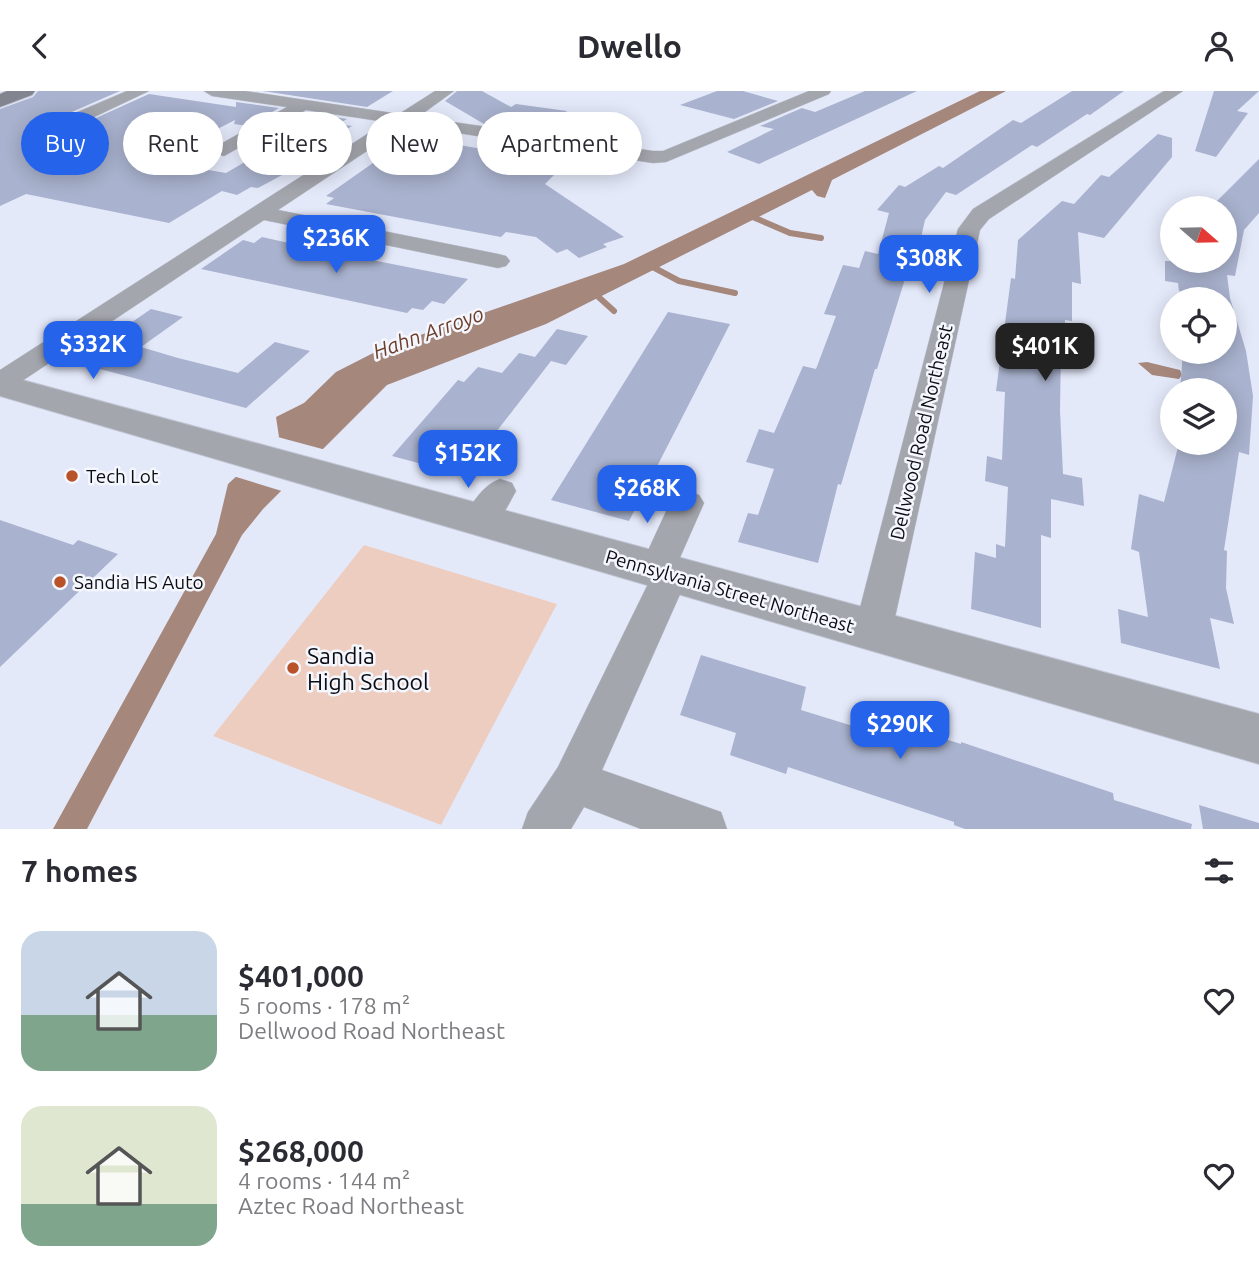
<!DOCTYPE html>
<html lang="en">
<head>
<meta charset="utf-8">
<style>
	body { margin:0; font-family:Ubuntu,sans-serif; background:#f7f7f7; color:#2b2b33; height:100vh; display:flex; flex-direction:column; font-size:26px; white-space:nowrap }
	* { box-sizing:border-box; margin:0 }
	p { font-size:23px; color:#7c7c81 }
	.icon { flex:none; width:38px; height:38px; fill:none; stroke:currentColor; stroke-width:2; stroke-linecap:round; stroke-linejoin:round }
	.map { position:relative; height:738px; overflow:hidden }
	.panel { display:flex; flex-direction:column; background:#fff; flex:1 }
	.panel>* { flex:none }
	.hud { position:absolute; left:21px; top:21px; width:700px; height:63px; display:flex; gap:14px }
	.needle { width:46px; rotate:110deg }
	.tools { position:absolute; left:1160px; top:105px; display:grid; gap:14px }
	.tools a { display:grid; place-items:center; width:77px; height:77px; border-radius:50%; background:#fff; box-shadow:0 4px 18px #0003; font-size:35px }
	.price { position:absolute; translate:-50% -60px; padding:0 16px; border-radius:14px; background:#2563eb; color:#fff; font-size:23px; line-height:46px; filter:drop-shadow(0 2px 4px #0008) }
	.price::after { content:''; position:absolute; left:50%; top:42px; width:21px; height:16px; margin-left:-10px; background:inherit; clip-path:polygon(0 0,100% 0,50% 100%) }
	.price.current { background:#222; color:#fff }
	ul { padding:0; list-style:none }
	li { display:flex; align-items:center; gap:21px; height:175px; padding:0 21px }
	li span { display:grid; place-items:center; flex:none; width:196px; height:140px; border-radius:21px; color:#555 }
	li>.icon { margin-inline-start:auto }
	span .icon { width:84px; height:84px; fill:#fffc; stroke-width:1 }
	li b { font-size:30px }
	h2 { display:flex; justify-content:space-between; align-items:center; height:84px; padding:0 21px; font-size:30px }
	.chip { padding:0 24px; border-radius:32px; background:#fff; box-shadow:0 4px 18px #0003; font-size:24px; line-height:63px }
	.chip.current { background:#2563eb; color:#fff }
	header { display:flex; justify-content:space-between; align-items:center; height:91px; padding:0 21px; background:#fff; font-size:32px; font-weight:700 }
	.map>svg:first-child { display:block }
</style>
</head>
<body>
<header><svg class="icon" aria-label="back" viewBox="0 0 24 24"><path d="M15 5l-7 7 7 7"/></svg>Dwello<svg class="icon" aria-label="person" viewBox="0 0 24 24"><circle cx="12" cy="8" r="4"/><path d="M4 21q1-7 8-7t8 7"/></svg></header>
<div class="map">
<svg width="1259" height="738" viewBox="0 0 1259 738">
	<rect width="100%" height="100%" fill="#e4e9fa"/>
	<!-- green -->
	<path fill="#eecdc1" d="M364 454 557 513 441 734 213 645Z"/>
	<!-- water -->
	<g fill="#a6877c">
		<path d="M980 0H1006L832 89 825 107 817 105 812 99 546 233 387 294 263 418 242 444 87 738H53L216 443 228 393 279 346 276 326 304 312 336 281 383 257 624 173Z"/>
		<path d="M1147 271 1180 279 1182 284 1179 288 1152 284 1138 272Z"/>
	</g>
	<!-- pier -->
	<path fill="#e4e9fa" d="M274 345 326 359 285 401 233 385Z"/>
	<g fill="none" stroke-linecap="round" stroke-linejoin="round">
		<!-- stream -->
		<g stroke="#a6877c" stroke-width="6">
			<path d="M748 124 790 142 821 147"/>
			<path d="M649 174 679 190 735 202"/>
			<path d="M593 201 614 220"/>
		</g>
	</g>
	<!-- building -->
	<g fill="#a9b2ce">
		<path d="M38 0H120L58 27 53 34 65 41 149 3 236 16V11L279 17 248 35 234 33 235 29 155 70 226 82 295 42 276 39 306 22 347 28 338 33 352 35 277 81 284 83 258 97 251 96 237 104 222 100 169 132 26 103 0 115V18L33 6Z"/>
		<path d="M263 0H393L367 16Z"/>
		<path d="M457 0H482L511 16 516 13 567 20 563 24 607 30 590 48 484 33 445 10Z"/>
		<path d="M717 0H743L778 10 734 28 680 14Z"/>
		<path d="M865 0H917L759 73 727 61 774 38 760 35 802 17 815 21Z"/>
		<path d="M1072 0H1124L1090 24 1087 23 1037 56 1032 54 956 104 946 101 925 129 918 160 914 159 877 278H875L841 394 838 393 818 472 738 451 748 422 758 424 774 378 746 371 759 338 774 342 803 275 816 278 836 225 824 223 843 174 859 177 865 160 878 163 889 122 877 119 899 94 905 96 939 75 943 77 1013 29 1021 32Z"/>
		<path d="M1214 0H1259L1237 20 1248 22 1216 66 1195 60Z"/>
		<path d="M1158 43 1172 47V66L1104 147 1078 141 1081 193 1072 191V230L1065 229V253L1061 252 1060 320 1063 383 1082 387 1084 415 1051 408V447L1041 444V537L971 518 975 461 996 467V453L1005 456 1008 396 985 390 987 365 1002 369 1005 301 996 300 1011 187 1015 188 1018 149 1062 110 1074 113 1101 84 1109 86Z"/>
		<path d="M410 46 543 68 519 54 575 63 545 93 624 146 603 153 607 156 579 167 567 158 557 162 536 146 506 141 501 146 326 113 334 107 326 105Z"/>
		<path d="M1259 68V122L1244 139 1235 185 1227 184 1230 207 1246 260 1253 305 1249 364 1239 361 1224 459 1227 460 1226 497 1234 533 1210 527 1220 578 1121 552 1118 518 1148 526 1139 461 1131 458 1139 403 1164 411 1179 352H1225V299H1180L1183 261H1225V208L1179 200 1178 192 1165 190V170L1225 171V117H1210Z"/>
		<path d="M262 146 311 157 468 188 444 213 432 210 423 219 412 217 407 222 201 178 243 149 254 152Z"/>
		<path d="M151 218 183 226 141 256 178 267 238 282 275 251 310 260 246 317 74 271Z"/>
		<path d="M668 221 730 233 629 430 551 409Z"/>
		<path d="M557 238 588 245 566 274 551 270 463 384 392 365 458 289 464 291 478 276 502 282 519 262 535 266Z"/>
		<path d="M0 429 73 454 78 449 118 463 0 576Z"/>
		<path d="M701 564 806 596 801 619 882 644 884 629 961 653V651L1113 702 1114 709 1192 733 1191 738H965L954 734V731L788 676 786 683 730 664 736 642 680 624Z"/>
		<path d="M1199 714 1259 732V738H1203Z"/>
	</g>
	<g fill="none" stroke-linecap="round" stroke-linejoin="round">
		<!-- minor casing -->
		<g stroke="#c1c6d5" stroke-width="1">
			<g id="minor">
				<path d="M127 0H149L71 37 65 38 56 33 59 29Z"/>
				<path d="M204 0H245L399 23 435 0H454L418 26 653 60H663L809 0H831L829 3 666 71 653 72 406 34 278 119 498 163 506 165 510 170 506 175 498 177 264 129 10 298 0 301V279L386 31 306 19 224 65 217 63 215 59 217 55 287 16 212 5Z"/>
				<path d="M1164 0H1183L989 128 980 139 892 540 887 551 873 556 859 551 854 540 958 138 973 118Z"/>
				<path d="M500 388 512 392 516 400C504 421 495 447 467 439L462 430C471 414 482 394 500 388Z"/>
				<path d="M687 400 699 404 704 412 678 471 684 473 689 483 602 679 721 721 727 738H641L584 716 571 738H522L528 721 558 676 649 491 644 489 639 479 670 412 675 404Z"/>
			</g>
		</g>
		<!-- tertiary casing -->
		<g stroke="#c1c6d5" stroke-width="2">
			<path id="tertiary" d="M0 283 1259 623V673L0 305Z"/>
		</g>
		<!-- secondary casing -->
		<g stroke="#c1c6d5" stroke-width="2">
			<path id="secondary" d="M7 0H35L32 4 0 16V3Z"/>
		</g>
		<!-- minor -->
		<use href="#minor" fill="#a4a6ad" fill-rule="evenodd"/>
		<!-- tertiary -->
		<use href="#tertiary" fill="#a4a6ad" fill-rule="evenodd"/>
		<!-- secondary -->
		<use href="#secondary" fill="#828590" fill-rule="evenodd"/>
	</g>
	<!-- markers -->
	<g fill="#b95229" stroke="#f4f7fd" stroke-width="2.5">
		<circle cx="72" cy="385" r="7"/>
		<circle cx="60" cy="491" r="7"/>
		<circle cx="293" cy="577" r="7"/>
	</g>
	<g text-anchor="middle" dominant-baseline="central" stroke-width="5" stroke-linejoin="round" paint-order="stroke">
		<!-- street labels -->
		<g font-size="19" fill="#0c0d13" stroke="#f4f7fd">
			<text transform="translate(921 341) rotate(-77)">Dellwood Road Northeast</text>
			<text transform="translate(730 500) rotate(16)">Pennsylvania Street Northeast</text>
		</g>
		<!-- poi labels -->
		<g font-size="19" fill="#0c0d13" stroke="#f4f7fd" text-anchor="start">
			<text x="86" y="385">Tech Lot</text>
			<text x="74" y="491">Sandia HS Auto</text>
		</g>
		<!-- water labels -->
		<g font-size="21" font-style="italic" fill="#6d3e2c" stroke="#f4f7fd">
			<text transform="translate(428 241) rotate(-20)">Hahn Arroyo</text>
		</g>
		<!-- near-poi labels -->
		<g font-size="23" fill="#0c0d13" stroke="#f4f7fd" text-anchor="start">
			<text x="307" y="564">Sandia<tspan x="307" dy="26">High School</tspan></text>
		</g>
	</g>
</svg>
<div class="tools">
<a><svg class="needle" viewBox="-14 -14 28 28"><path d="M0-13l5 13h-10z" fill="#e53935"/><path d="M0 13l5-13h-10z" fill="#7c7c81"/></svg></a>
<a><svg class="icon" aria-label="locate" viewBox="0 0 24 24"><circle cx="12" cy="12" r="6"/><path d="M12 2v4M12 18v4M2 12h4M18 12h4"/></svg></a>
<a><svg class="icon" aria-label="layers" viewBox="0 0 24 24"><path d="M12 4l9 5-9 5-9-5zM3 14l9 5 9-5"/></svg></a>
</div>
<b class="price" style="left:336px;top:184px">$236K</b>
<b class="price" style="left:929px;top:204px">$308K</b>
<b class="price" style="left:93px;top:290px">$332K</b>
<b class="price current" style="left:1045px;top:292px">$401K</b>
<b class="price" style="left:468px;top:399px">$152K</b>
<b class="price" style="left:647px;top:434px">$268K</b>
<b class="price" style="left:900px;top:670px">$290K</b>
<div class="hud">
<a class="chip current">Buy</a>
<a class="chip">Rent</a>
<a class="chip">Filters</a>
<a class="chip">New</a>
<a class="chip">Apartment</a>
</div>
</div>
<section class="panel">
<h2>7 homes<svg class="icon" aria-label="filters" viewBox="0 0 24 24"><path d="M4 7h16M4 17h16"/><circle cx="9" cy="7" r="2"/><circle cx="15" cy="17" r="2"/></svg></h2>
<ul>
<li><span style="background:linear-gradient(#c9d6e8 60%,#7fa58c 0)"><svg class="icon" aria-label="home" viewBox="0 0 24 24"><path d="M3 11l9-7 9 7M6 9v11h12V9"/></svg></span><div><b>$401,000</b><p>5 rooms · 178 m²</p><p>Dellwood Road Northeast</p></div><svg class="icon" aria-label="heart" viewBox="0 0 24 24"><path d="M12 20l-8-8c-3-5 5-10 8-4 3-6 11-1 8 4z"/></svg></li>
<li><span style="background:linear-gradient(#dfe7d0 70%,#7fa58c 0)"><svg class="icon" aria-label="home" viewBox="0 0 24 24"><path d="M3 11l9-7 9 7M6 9v11h12V9"/></svg></span><div><b>$268,000</b><p>4 rooms · 144 m²</p><p>Aztec Road Northeast</p></div><svg class="icon" aria-label="heart" viewBox="0 0 24 24"><path d="M12 20l-8-8c-3-5 5-10 8-4 3-6 11-1 8 4z"/></svg></li>
</ul>
</section>
</body>
</html>
